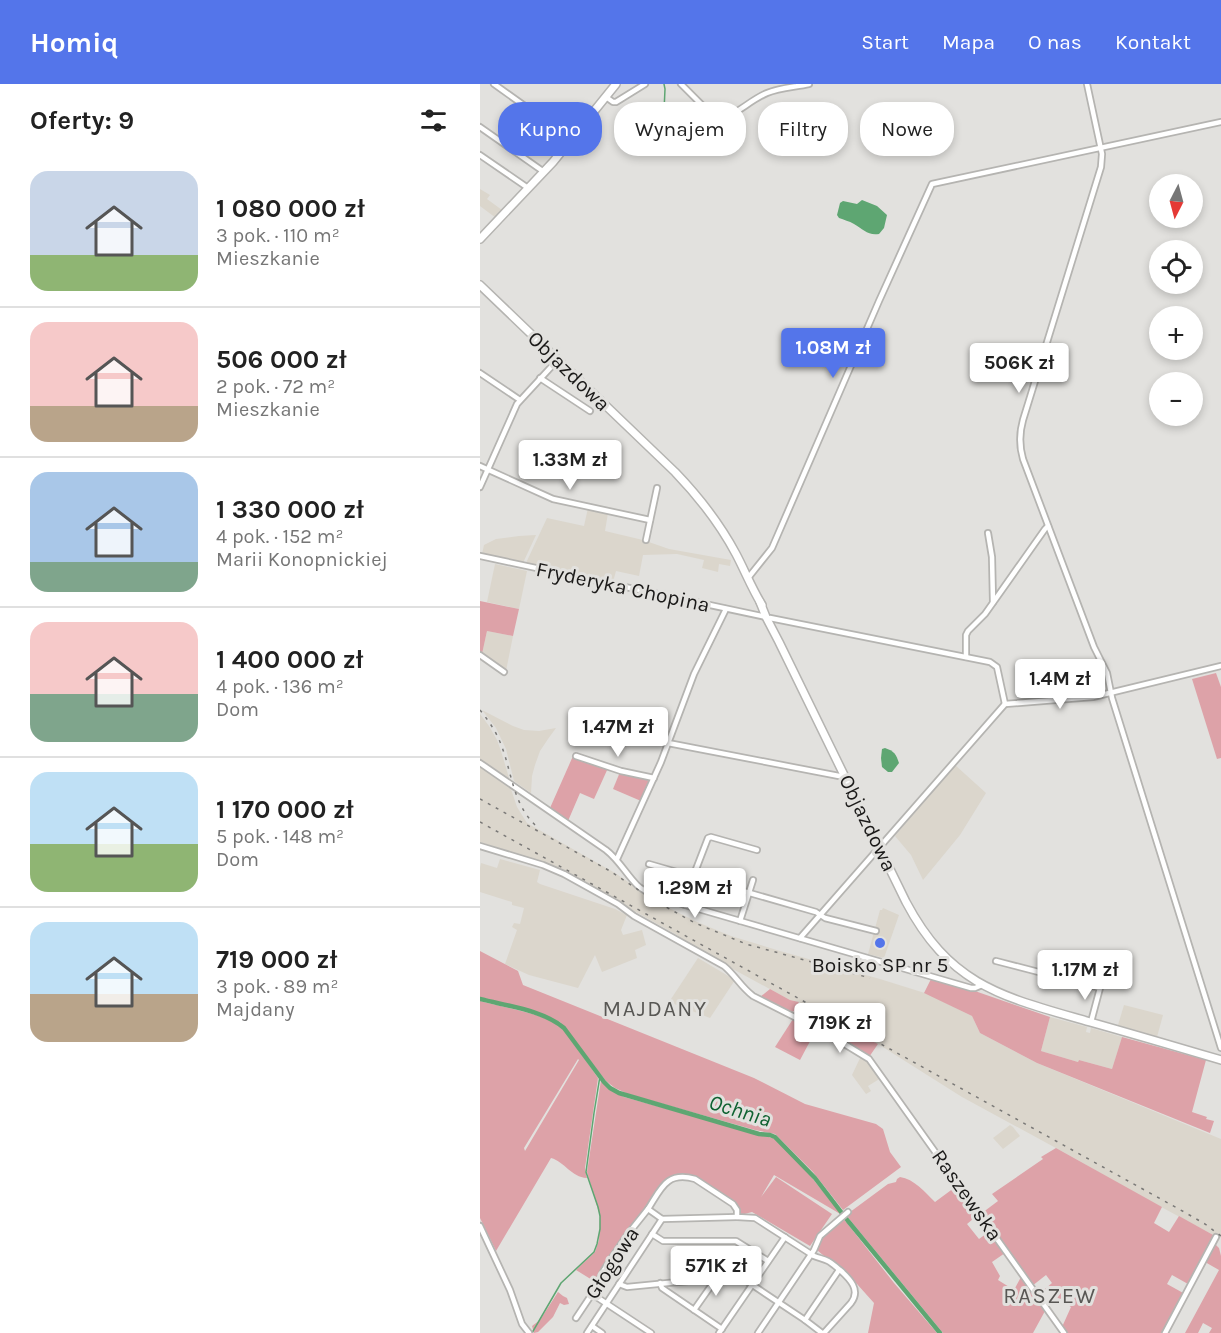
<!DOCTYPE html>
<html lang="pl">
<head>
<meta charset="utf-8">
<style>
	body { margin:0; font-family:Karla,sans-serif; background:#f2f2f2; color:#222; height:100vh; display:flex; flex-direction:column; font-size:22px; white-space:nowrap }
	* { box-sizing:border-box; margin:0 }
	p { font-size:20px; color:#767676 }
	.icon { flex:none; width:33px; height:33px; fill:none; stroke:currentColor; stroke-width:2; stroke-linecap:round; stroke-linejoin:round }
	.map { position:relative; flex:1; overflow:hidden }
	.side { display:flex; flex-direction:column; background:#fff; width:480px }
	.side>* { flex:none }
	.hud { position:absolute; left:18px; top:18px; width:570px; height:54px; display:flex; gap:12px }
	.needle { width:39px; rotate:186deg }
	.fabs { position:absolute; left:669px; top:90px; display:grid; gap:12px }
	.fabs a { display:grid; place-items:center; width:54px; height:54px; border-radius:50%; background:#fff; box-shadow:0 3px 9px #0003; font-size:30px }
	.price { position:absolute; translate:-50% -51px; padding:0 14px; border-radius:6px; background:#fff; color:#222; font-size:20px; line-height:39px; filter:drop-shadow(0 2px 3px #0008) }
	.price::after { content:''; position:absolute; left:50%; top:36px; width:18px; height:14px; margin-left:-9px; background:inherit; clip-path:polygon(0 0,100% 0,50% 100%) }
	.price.on { background:#5475ea; color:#fff }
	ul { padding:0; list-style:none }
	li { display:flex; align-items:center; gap:18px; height:150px; padding:0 30px }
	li+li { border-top:2px solid #e0e0e0 }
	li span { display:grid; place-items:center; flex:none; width:168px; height:120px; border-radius:18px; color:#555 }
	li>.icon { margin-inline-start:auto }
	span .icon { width:72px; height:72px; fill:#fffc; stroke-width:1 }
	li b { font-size:26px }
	h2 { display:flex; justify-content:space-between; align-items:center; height:72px; padding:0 30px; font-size:26px }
	.pill { padding:0 21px; border-radius:24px; background:#fff; box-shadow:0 3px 9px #0003; font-size:21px; line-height:54px }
	.pill.on { background:#5475ea; color:#fff }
	header { display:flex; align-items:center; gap:36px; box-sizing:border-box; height:84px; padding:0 30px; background:#5475ea; color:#fff }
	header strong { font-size:28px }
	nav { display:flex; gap:33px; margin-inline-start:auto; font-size:21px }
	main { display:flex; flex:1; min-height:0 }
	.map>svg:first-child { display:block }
</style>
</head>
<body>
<header>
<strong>Homiq</strong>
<nav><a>Start</a><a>Mapa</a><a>O nas</a><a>Kontakt</a></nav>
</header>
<main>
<section class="side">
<h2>Oferty: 9<svg class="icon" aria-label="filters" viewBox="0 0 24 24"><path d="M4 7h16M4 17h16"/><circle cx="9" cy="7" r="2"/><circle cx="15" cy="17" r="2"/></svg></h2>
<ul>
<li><span style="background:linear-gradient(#c9d6e8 70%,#8fb573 0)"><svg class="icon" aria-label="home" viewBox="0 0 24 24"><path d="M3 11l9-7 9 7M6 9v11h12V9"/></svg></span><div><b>1 080 000 zł</b><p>3 pok. · 110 m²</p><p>Mieszkanie</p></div></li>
<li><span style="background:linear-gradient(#f6c9c9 70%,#b9a48a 0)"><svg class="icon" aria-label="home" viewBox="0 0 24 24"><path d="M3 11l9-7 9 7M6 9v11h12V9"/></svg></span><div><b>506 000 zł</b><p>2 pok. · 72 m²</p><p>Mieszkanie</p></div></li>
<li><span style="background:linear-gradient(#a9c7e8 75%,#7fa58c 0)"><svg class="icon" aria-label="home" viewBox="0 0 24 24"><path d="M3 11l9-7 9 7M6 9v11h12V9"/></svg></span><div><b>1 330 000 zł</b><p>4 pok. · 152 m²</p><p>Marii Konopnickiej</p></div></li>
<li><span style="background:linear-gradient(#f6c9c9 60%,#7fa58c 0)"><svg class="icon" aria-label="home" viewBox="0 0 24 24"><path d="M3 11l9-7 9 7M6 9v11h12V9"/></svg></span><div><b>1 400 000 zł</b><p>4 pok. · 136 m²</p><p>Dom</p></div></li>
<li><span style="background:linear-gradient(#bfe0f5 60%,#8fb573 0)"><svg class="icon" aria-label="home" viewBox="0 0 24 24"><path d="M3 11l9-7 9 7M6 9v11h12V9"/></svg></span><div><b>1 170 000 zł</b><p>5 pok. · 148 m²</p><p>Dom</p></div></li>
<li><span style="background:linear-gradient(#bfe0f5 60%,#b9a48a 0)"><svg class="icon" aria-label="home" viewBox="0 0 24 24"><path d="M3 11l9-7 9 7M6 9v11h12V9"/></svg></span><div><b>719 000 zł</b><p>3 pok. · 89 m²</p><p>Majdany</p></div></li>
</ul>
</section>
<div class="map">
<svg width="741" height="1249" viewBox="0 0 741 1249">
	<rect width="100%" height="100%" fill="#e2e1de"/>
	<!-- built -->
	<g fill="#dbd6cc">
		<path d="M0 105 10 111 7 115 22 126 16 134 0 122Z"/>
		<path d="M108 424 128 429 125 447 163 456 189 465 251 476 250 482 239 480 238 488 222 484 224 476 197 470 163 471 159 492 136 487 133 498 46 479 67 434 104 442Z"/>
		<path d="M56 451 43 479 2 470 4 461 16 455 39 452Z"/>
		<path d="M15 480 47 487 39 525 7 518Z"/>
		<path d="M7 547 33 552 26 587 2 570Z"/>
		<path d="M2 626 33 642 44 646 59 647 76 644 68 655 60 667 55 681 52 692 51 709 34 697 26 665 16 644Z"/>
		<path d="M0 630 9 642 17 656 21 667 29 694 0 675Z"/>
		<path d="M0 681 30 702 37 723 47 739 135 789 160 806 191 825 217 838 251 852 300 867 400 895 448 910 492 932 500 949 557 979 741 1055V1154L737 1151 735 1152 646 1104 596 1075 482 1013 398 960 319 918 310 916 251 884 229 870 205 858 197 851 72 781 0 758Z"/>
		<path d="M475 681 506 709 480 751 443 796 431 771 415 752Z"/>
		<path d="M20 775 60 786 57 798 60 800 135 825 147 831 141 846 143 851 162 846 166 861 155 866 157 874 122 888 115 871 98 904 49 891 25 880 37 846 32 843 34 839 40 840 44 824 32 821V818L0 808V784L1 779 17 784Z"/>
		<path d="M403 824 419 831 404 874 388 870 400 826H402Z"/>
		<path d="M218 874 255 896 230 934 189 918Z"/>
		<path d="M644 921 683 931 677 953 638 941Z"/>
		<path d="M570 933 607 943 606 948 610 949 611 944 642 953 632 985 599 976 598 978 561 967Z"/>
		<path d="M381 972 387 977 401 994 388 1002 391 1007 386 1010 372 991Z"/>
		<path d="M530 1041 533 1043 540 1052 523 1065 513 1054Z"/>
	</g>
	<!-- green -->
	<g fill="#dda2a8" fill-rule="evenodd">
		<path d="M0 517 39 525 33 552 7 547 2 570 0 569Z"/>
		<path d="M736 589 741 603V674L737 675 712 595Z"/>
		<path d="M93 672 128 684 114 715 100 709 88 737 70 724Z"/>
		<path d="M140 688 171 695 161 717 133 705Z"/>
		<path d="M0 867 38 887 43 901 274 994 325 1020 396 1040 403 1045 410 1068 421 1083 363 1126 333 1088 295 1050 275 1046 148 1010 135 1004 126 997 80 938 59 929 0 913Z"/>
		<path d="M451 895 492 906 570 933 561 967 598 978 599 976 632 985 642 953 726 976 712 1028 727 1033 726 1035 734 1037 730 1049 557 979 500 949 492 932 444 909Z"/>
		<path d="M290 905 310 916 319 918 314 927 310 929 280 913Z"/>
		<path d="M0 917C21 923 63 929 79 942 86 947 89 954 94 960 102 971 110 982 118 994L105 1084 107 1094C91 1093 85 1078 71 1074L16 1167 0 1134ZM98 975 99 976 45 1067 44 1064Z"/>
		<path d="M319 923 335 932 338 929 398 960 389 973 350 948 340 937 339 938 331 939 312 930Z"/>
		<path d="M313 935 336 946 320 976 295 963Z"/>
		<path d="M121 996 130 1005 144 1013 296 1055 324 1084 362 1131 294 1091 281 1113 296 1093 352 1130 330 1162 272 1128 261 1131 258 1125 210 1093H189L185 1097 146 1151 117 1199 96 1186 115 1168 119 1156 120 1132 107 1088Z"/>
		<path d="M576 1064 682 1123 674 1139 689 1148 699 1132 735 1152 708 1200 692 1191 687 1200 705 1210 684 1249H586L582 1243 591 1223 565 1205 572 1199 566 1191 552 1202 502 1129 518 1117 512 1110 563 1075 561 1073Z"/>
		<path d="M420 1093C434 1095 445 1108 455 1118L478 1101 499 1130 487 1140 499 1155 510 1147 525 1169 512 1178 520 1192 518 1196 534 1206 541 1193 565 1227 553 1249H463L366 1131 408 1100 416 1098 417 1095Z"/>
		<path d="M363 1134 414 1199 457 1249H388L394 1219 377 1200 337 1166 340 1156Z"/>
		<path d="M734 1160 736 1161 739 1164 741 1172V1249H729L732 1244 723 1239 718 1249H705L739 1186 725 1178Z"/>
		<path d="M78 1208 83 1212 87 1214 89 1220 84 1221 80 1219 73 1233 58 1248 54 1249 52 1242 60 1236Z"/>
	</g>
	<!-- water -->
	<g fill="#5ea672">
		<path d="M382 116 397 122 407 131 404 144 399 150C388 152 383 145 374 140 369 137 364 136 359 134L357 131 360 119 363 117 377 120Z"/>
		<path d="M405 664C414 667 416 670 419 679L412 688H408L402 683 401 674 402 665Z"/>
	</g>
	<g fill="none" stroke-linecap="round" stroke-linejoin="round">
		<!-- stream -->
		<g stroke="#5ea672" stroke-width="1.5">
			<path d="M184 0 185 5 184 27"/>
			<path d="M52 1249 81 1199 114 1168 117 1160 120 1145V1132L118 1123 106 1088 114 1029 120 992"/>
		</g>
		<!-- river -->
		<path stroke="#5ea672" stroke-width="4.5" d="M0 915C27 922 63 926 84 944L124 998 130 1004 139 1009 279 1050 290 1051 295 1053 335 1094 368 1137 460 1249"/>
		<!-- minor casing -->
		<g stroke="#b5b4b1" stroke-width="8">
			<g id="minor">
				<path d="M14 0 91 55"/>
				<path d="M201 0 227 26 241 35C258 30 270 16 287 9 299 4 315 3 329 0"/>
				<path d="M607 0 622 70 621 83 543 336C539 350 539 361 543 375L614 563 627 589 632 614 741 964"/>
				<path d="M126 13 133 18H136L165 0"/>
				<path d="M0 43 64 88"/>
				<path d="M0 71 48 104"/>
				<path d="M0 289 40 316"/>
				<path d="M60 294 110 327"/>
				<path d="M0 382 73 415 170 436"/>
				<path d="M0 403 37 320 72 282"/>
				<path d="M508 449 512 473 513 518"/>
				<path d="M166 456 177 404"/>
				<path d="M0 472 286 533"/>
				<path d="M268 494 292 464 399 217 452 100 741 38"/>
				<path d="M290 534 510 578 517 583 525 620"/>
				<path d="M0 571 24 588"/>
				<path d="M486 573V551L488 547 505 530 565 445 568 442"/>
				<path d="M188 659 359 692H365"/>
				<path d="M96 672 141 687 174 694"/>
				<path d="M0 679 126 766C139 776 146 790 157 801 167 811 192 816 205 821L491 904H495L502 901"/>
				<path d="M0 762 63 781 84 790 138 820 154 832 244 882C255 891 261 903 273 912L348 950 389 975 584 1249"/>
				<path d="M137 775 181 678 214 590 246 525"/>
				<path d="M169 780 336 828 345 834 396 847"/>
				<path d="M205 821 213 793 228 754 231 753 277 766"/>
				<path d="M260 837 273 796"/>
				<path d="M320 854 525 620 613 613 741 582"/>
				<path d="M516 877 620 904 611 938"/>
				<path d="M182 1135 168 1125C181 1105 186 1087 215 1095L253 1120 257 1126V1133L275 1134 334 1172C339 1174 344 1175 348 1177 352 1179 356 1183 360 1186 370 1195 381 1206 371 1219L344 1249"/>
				<path d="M182 1135 257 1133"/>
				<path d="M0 1142 30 1206 42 1240 49 1249"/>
				<path d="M172 1150 183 1157H256L288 1177"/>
				<path d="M180 1199 182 1204 242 1245"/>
				<path d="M139 1200 147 1203 259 1192 325 1236 342 1249"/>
				<path d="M112 1210 171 1249"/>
				<path d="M214 1226 233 1199V1194"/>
				<path d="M96 1234 112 1210 124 1186 133 1172 148 1150 168 1125"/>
				<path d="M325 1236 359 1186"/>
				<path d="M112 1242 122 1249"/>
				<path d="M107 1249 182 1135"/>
				<path d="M239 1249 305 1153"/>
				<path d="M278 1249 334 1166 340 1152 368 1128"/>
				<path d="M685 1249 736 1153"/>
			</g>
		</g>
		<!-- major casing -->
		<g stroke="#b5b4b1" stroke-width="10">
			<g id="major">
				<path d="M0 155 73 78 136 0"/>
				<path d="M0 201 195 388C219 413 240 440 256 470 265 487 272 505 282 521"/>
				<path d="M280 518 286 533 299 558 426 818C471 903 524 913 610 938 653 950 697 963 741 976"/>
			</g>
		</g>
		<!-- minor -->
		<use href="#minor" stroke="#fff" stroke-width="4.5"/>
		<!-- major -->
		<use href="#major" stroke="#fff" stroke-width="7"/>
		<!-- rail -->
		<g stroke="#7a7977" stroke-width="1.5" stroke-dasharray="3 6" stroke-linecap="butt">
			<path d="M0 626C9 637 17 649 22 663 32 690 33 719 55 741"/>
			<path d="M0 715 130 787 175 817 215 839 266 860 390 894"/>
			<path d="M0 738 706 1129 725 1140 741 1152"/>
		</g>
	</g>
	<!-- markers -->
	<circle fill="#5475ea" stroke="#e2e1de" stroke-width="2" cx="400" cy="859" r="6"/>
	<g text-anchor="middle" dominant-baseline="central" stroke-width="6" stroke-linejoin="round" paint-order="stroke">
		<!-- street labels -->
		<g font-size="21" fill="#1b1a19" stroke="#e2e1de">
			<text transform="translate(89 287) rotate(44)">Objazdowa</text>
			<text transform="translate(143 503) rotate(12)">Fryderyka Chopina</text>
			<text transform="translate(388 739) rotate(64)">Objazdowa</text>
			<text transform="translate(487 1111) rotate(55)">Raszewska</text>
			<text transform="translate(132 1179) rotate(-57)">Głogowa</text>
		</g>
		<!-- poi labels -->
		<g font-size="21" fill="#1b1a19" stroke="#e2e1de">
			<text x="400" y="881">Boisko SP nr 5</text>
		</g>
		<!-- neighbourhood labels -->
		<g font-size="22" letter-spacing="1.5" fill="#585754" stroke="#e2e1de">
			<text x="175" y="925">MAJDANY</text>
			<text x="570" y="1212">RASZEW</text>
		</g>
		<!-- water labels -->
		<g font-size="22" font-style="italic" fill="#0e6231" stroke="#e2e1de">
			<text transform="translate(260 1027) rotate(17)">Ochnia</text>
		</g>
	</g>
</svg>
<div class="fabs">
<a><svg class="needle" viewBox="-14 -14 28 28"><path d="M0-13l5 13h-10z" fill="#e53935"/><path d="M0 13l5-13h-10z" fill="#767676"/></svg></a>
<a><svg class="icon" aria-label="locate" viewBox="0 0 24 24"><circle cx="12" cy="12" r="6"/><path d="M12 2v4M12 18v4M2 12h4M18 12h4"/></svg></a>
<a>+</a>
<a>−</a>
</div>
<b class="price on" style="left:353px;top:295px">1.08M zł</b>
<b class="price" style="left:539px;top:310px">506K zł</b>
<b class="price" style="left:90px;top:407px">1.33M zł</b>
<b class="price" style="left:580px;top:626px">1.4M zł</b>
<b class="price" style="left:138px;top:674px">1.47M zł</b>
<b class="price" style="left:215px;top:835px">1.29M zł</b>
<b class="price" style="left:605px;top:917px">1.17M zł</b>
<b class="price" style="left:360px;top:970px">719K zł</b>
<b class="price" style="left:236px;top:1213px">571K zł</b>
<div class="hud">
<a class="pill on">Kupno</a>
<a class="pill">Wynajem</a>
<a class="pill">Filtry</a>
<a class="pill">Nowe</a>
</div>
</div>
</main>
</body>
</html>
